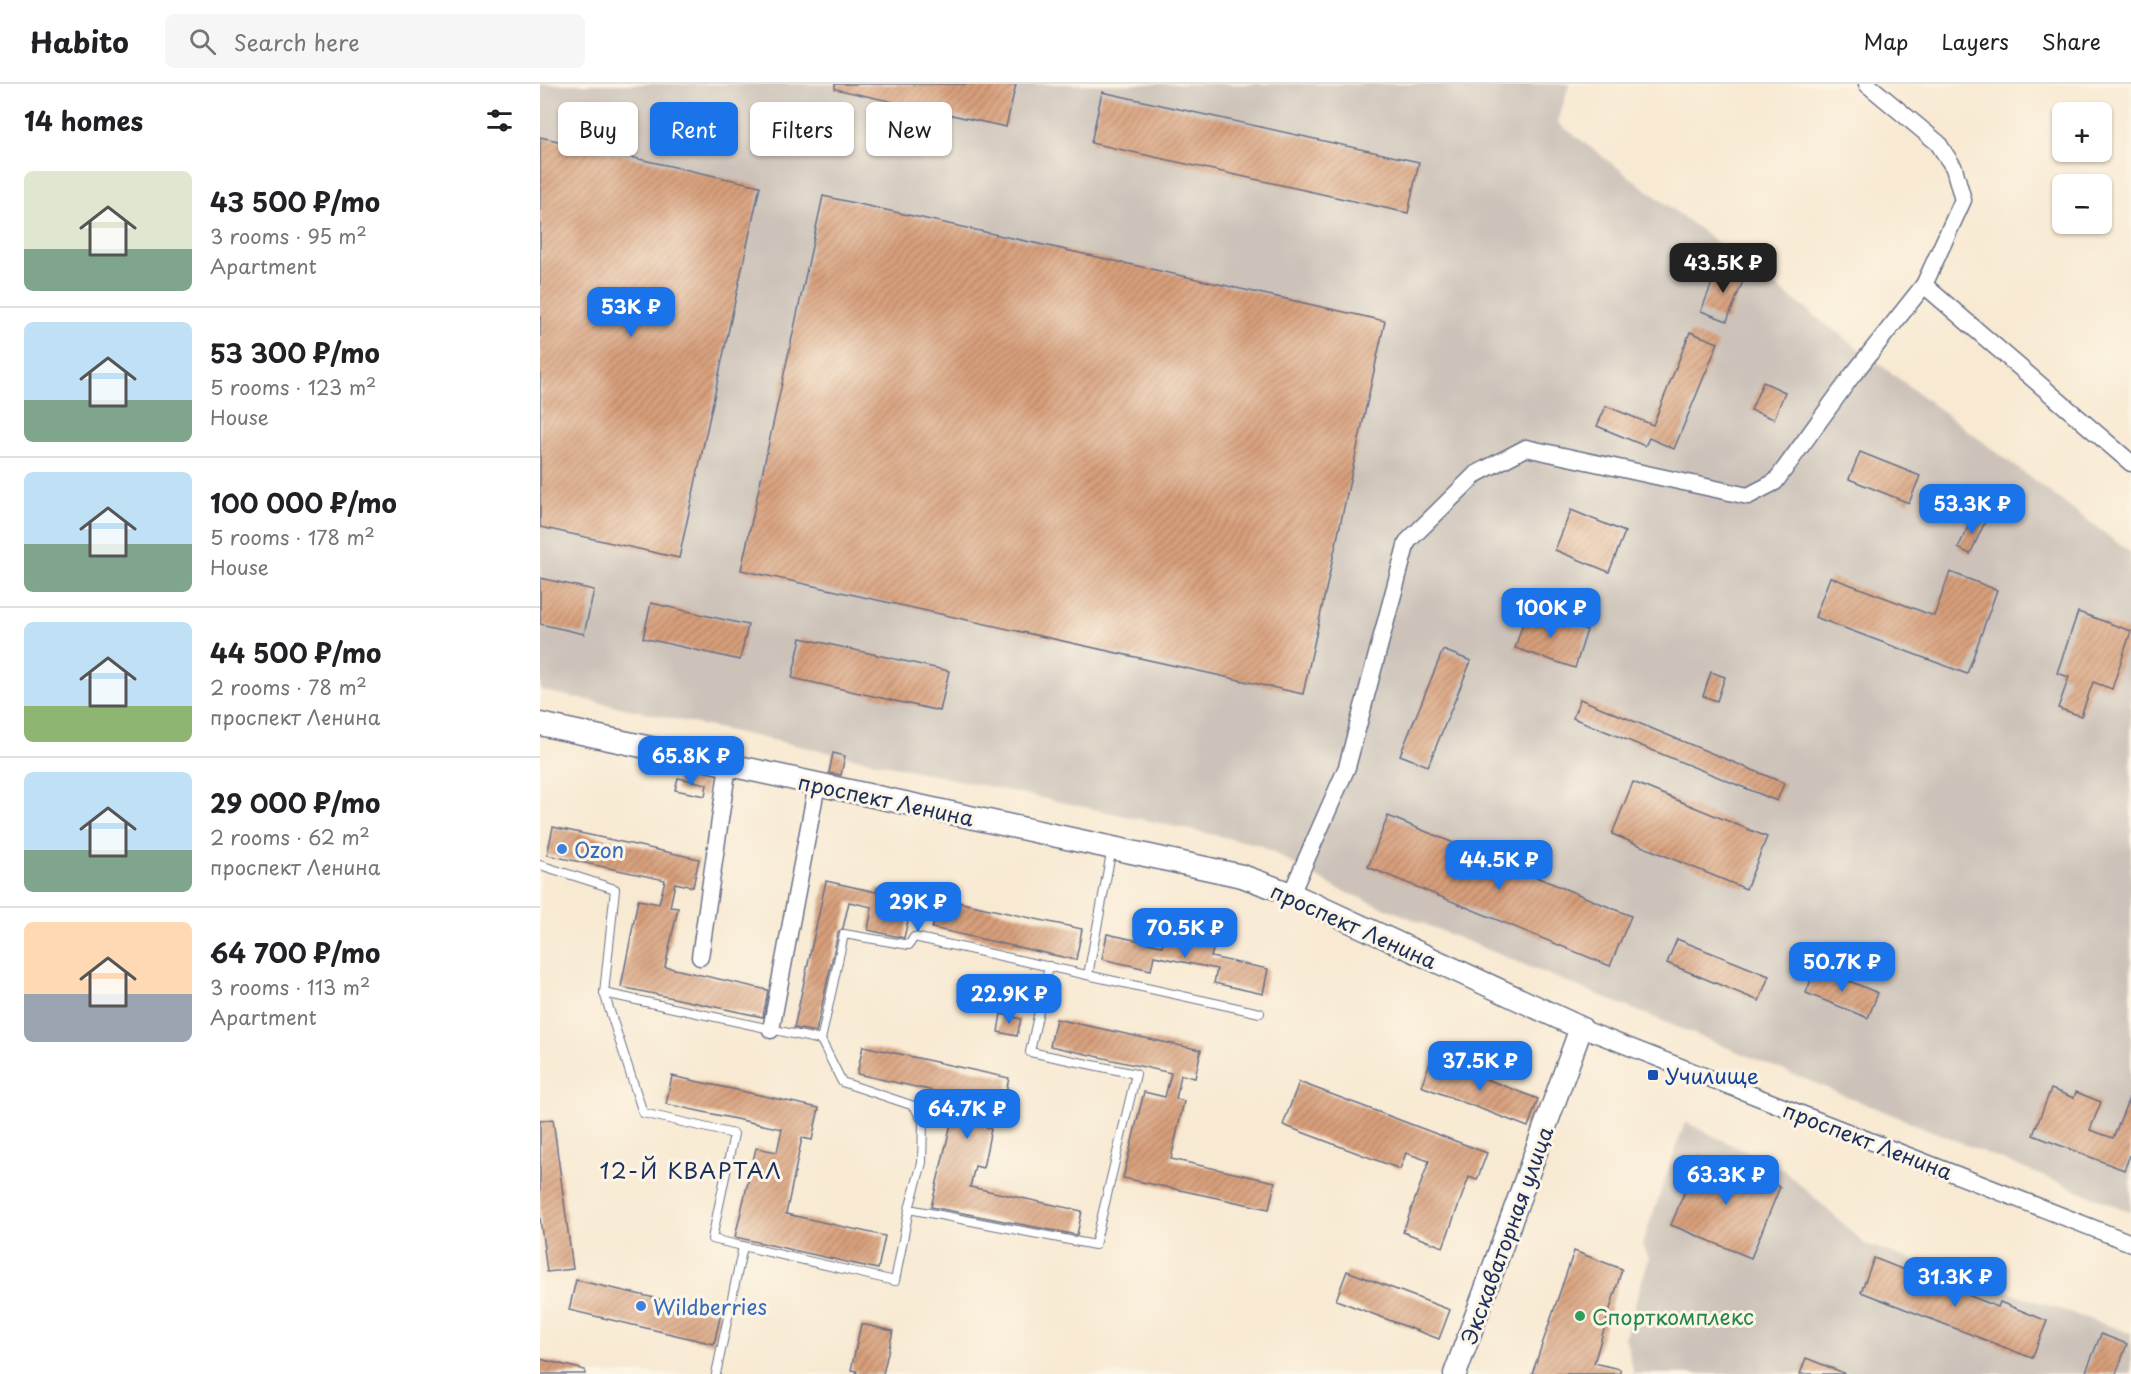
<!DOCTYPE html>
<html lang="en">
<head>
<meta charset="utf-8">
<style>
	body { margin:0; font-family:"Playpen Sans",sans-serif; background:#f6f6f6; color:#202124; height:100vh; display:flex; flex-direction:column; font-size:22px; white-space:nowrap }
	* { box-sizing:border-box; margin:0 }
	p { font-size:20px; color:#757577 }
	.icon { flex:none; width:33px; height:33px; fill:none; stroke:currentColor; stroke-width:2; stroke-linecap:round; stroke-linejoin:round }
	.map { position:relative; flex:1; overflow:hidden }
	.sheet { display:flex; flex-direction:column; background:#fff; width:540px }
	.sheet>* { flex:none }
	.banner { position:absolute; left:18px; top:18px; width:570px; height:54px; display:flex; gap:12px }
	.controls { position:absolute; left:1512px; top:18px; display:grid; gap:12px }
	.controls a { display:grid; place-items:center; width:60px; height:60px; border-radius:9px; background:#fff; box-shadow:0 2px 4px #0004; font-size:30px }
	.price { position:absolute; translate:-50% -51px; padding:0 14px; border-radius:12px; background:#1a73e8; color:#fff; font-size:20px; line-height:39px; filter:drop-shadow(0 2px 3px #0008) }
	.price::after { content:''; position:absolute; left:50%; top:36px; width:18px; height:14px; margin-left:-9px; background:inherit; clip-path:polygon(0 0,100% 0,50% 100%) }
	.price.on { background:#222; color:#fff }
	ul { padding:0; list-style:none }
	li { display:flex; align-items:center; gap:18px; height:150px; padding:0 24px }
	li+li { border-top:2px solid #e0e0e0 }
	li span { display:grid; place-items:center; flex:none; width:168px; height:120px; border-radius:9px; color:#555 }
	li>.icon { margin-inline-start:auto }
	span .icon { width:72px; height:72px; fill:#fffc; stroke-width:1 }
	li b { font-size:26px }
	h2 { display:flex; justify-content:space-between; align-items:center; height:72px; padding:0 24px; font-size:26px }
	.chip { padding:0 21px; border-radius:9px; background:#fff; box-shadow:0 2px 4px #0004; font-size:21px; line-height:54px }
	.chip.on { background:#1a73e8; color:#fff }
	header { display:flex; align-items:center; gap:36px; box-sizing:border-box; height:84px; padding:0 30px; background:#fff; border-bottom:2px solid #e0e0e0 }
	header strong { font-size:28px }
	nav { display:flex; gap:33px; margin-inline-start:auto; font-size:21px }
	.search { width:420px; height:54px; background:#f6f6f6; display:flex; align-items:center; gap:15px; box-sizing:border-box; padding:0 21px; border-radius:9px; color:#757577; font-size:22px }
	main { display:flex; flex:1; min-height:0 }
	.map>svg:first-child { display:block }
</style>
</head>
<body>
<header>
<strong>Habito</strong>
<div class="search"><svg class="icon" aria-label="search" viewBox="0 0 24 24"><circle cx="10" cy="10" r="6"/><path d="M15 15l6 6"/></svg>Search here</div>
<nav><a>Map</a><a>Layers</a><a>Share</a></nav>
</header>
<main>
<section class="sheet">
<h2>14 homes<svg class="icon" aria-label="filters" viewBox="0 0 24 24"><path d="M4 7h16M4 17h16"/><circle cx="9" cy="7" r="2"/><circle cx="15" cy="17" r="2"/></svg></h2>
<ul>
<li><span style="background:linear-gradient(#dfe7d0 65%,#7fa58c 0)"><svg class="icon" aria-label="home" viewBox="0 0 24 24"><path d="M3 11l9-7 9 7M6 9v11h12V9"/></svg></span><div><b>43 500 ₽/mo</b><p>3 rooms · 95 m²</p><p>Apartment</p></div></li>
<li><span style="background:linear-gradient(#bfe0f5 65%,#7fa58c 0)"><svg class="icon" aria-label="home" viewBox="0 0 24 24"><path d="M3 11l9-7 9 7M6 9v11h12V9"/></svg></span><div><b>53 300 ₽/mo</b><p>5 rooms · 123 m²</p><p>House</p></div></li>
<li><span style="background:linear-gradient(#bfe0f5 60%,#7fa58c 0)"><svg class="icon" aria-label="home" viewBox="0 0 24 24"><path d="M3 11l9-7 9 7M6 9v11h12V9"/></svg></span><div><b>100 000 ₽/mo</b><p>5 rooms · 178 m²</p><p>House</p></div></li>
<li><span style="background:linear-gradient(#bfe0f5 70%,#8fb573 0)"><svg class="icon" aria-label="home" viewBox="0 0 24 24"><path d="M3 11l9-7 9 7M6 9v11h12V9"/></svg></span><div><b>44 500 ₽/mo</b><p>2 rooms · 78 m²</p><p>проспект Ленина</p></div></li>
<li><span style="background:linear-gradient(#bfe0f5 65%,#7fa58c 0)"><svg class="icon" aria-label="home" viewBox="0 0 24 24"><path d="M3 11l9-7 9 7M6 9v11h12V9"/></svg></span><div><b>29 000 ₽/mo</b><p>2 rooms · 62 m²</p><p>проспект Ленина</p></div></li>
<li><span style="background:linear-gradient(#ffd9b3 60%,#9aa5b1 0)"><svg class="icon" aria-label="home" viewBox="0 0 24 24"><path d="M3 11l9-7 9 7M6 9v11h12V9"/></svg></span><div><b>64 700 ₽/mo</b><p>3 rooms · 113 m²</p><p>Apartment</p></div></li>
</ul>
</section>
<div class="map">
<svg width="1591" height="1290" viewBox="0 0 1591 1290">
	<defs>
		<pattern id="building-hatch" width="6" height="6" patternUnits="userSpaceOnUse" patternTransform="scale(1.5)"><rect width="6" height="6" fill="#d89f7a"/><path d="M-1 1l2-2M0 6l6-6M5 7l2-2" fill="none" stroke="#ae8267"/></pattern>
	</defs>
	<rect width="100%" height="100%" fill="#fcf5e5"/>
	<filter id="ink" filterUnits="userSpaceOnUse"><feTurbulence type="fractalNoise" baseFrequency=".0167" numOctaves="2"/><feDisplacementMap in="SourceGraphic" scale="12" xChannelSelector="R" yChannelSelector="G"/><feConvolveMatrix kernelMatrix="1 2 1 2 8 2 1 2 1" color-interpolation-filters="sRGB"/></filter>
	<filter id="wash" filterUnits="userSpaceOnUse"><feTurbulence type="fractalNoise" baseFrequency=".008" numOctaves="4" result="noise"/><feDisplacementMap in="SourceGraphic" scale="24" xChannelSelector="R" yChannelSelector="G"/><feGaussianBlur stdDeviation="1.35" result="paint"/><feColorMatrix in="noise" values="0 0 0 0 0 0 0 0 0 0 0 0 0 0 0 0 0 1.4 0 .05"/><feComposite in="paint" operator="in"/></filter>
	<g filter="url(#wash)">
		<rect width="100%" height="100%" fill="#f8e9d2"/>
		<!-- industrial -->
		<g fill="#ccc2b9">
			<path d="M0 0H1029L1018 39 1591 469V1128L796 804 720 761 0 606Z"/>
			<path d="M1145 1038 1244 1086 1325 1160 1591 1249V1290H1094L1085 1252 1109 1174 1102 1161Z"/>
		</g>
		<g id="blocks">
			<!-- building -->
			<g fill="url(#building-hatch)">
				<path d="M295 0H476L466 43 295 5Z"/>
				<path d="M562 8 879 78 868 129 551 59Z"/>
				<path d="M0 53 220 102 139 474 0 443Z"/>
				<path d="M283 112 845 237 763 610 201 486Z"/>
				<path d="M1179 182 1205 192 1187 237 1161 227Z"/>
				<path d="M1150 248 1178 259 1134 365 1109 354 1105 362 1057 342 1066 322 1113 341Z"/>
				<path d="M1223 298 1245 308 1234 335 1211 326Z"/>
				<path d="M1320 368 1380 392 1369 419 1309 395Z"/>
				<path d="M1031 426 1085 448 1069 488 1015 466Z"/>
				<path d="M1433 432 1445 438 1430 470 1418 464Z"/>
				<path d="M1410 488 1457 506 1427 590 1275 533 1290 493 1394 532Z"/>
				<path d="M0 494 54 506 44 550 0 540Z"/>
				<path d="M111 519 208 541 200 576 103 554Z"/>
				<path d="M987 526 1047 546 1035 584 975 564Z"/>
				<path d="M1538 528 1591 547 1572 605 1553 598 1541 632 1518 624 1529 593 1517 589Z"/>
				<path d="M261 554 409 587 400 627 252 594Z"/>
				<path d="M903 566 931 577 888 682 860 671Z"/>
				<path d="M1171 588 1185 593 1177 617 1163 612Z"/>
				<path d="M1040 615 1244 699 1237 717 1033 634Z"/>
				<path d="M293 669 305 672 301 691 289 689Z"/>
				<path d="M138 694 167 700 165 712 135 706Z"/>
				<path d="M1093 698 1227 753 1206 805 1072 750Z"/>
				<path d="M848 732 1091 832 1070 882 828 783Z"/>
				<path d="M13 743 159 775 153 803 135 799 130 823 138 824 125 883 228 906 223 933 81 903 98 816 119 820 125 796 7 771Z"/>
				<path d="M286 797 336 808 337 804 373 812 372 816 397 822 399 814 542 845 536 876 392 844 394 837 369 832 364 854 328 846 332 823 309 818 303 844 298 849 276 948 254 944Z"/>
				<path d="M625 848 675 859 671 873 728 885 723 910 674 899 677 885 614 872 611 886 562 875 567 850 622 862Z"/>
				<path d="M1137 855 1229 892 1219 917 1127 879Z"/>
				<path d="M1276 883 1338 909 1328 934 1266 909Z"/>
				<path d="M461 930 481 935 477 952 458 948Z"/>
				<path d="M516 935 661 966 655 994 641 991 636 1015 644 1017 631 1075 735 1098 729 1125 583 1094 604 1008 625 1013 631 989 510 962Z"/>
				<path d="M323 962 469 994 463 1022 451 1019 446 1044 451 1045 443 1084 435 1082 430 1103 542 1127 537 1151 391 1123 412 1036 425 1039 430 1015 317 990Z"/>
				<path d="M892 974 998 1015 988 1043 881 1002Z"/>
				<path d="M132 992 279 1024 272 1056 262 1054 246 1130 345 1152 338 1185 195 1153 216 1064 237 1068 242 1045 126 1020Z"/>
				<path d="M759 998 947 1069 937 1096 929 1093 903 1163 863 1148 889 1077 866 1069 860 1085 743 1041Z"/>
				<path d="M1511 1005 1534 1014 1536 1008 1561 1018 1550 1046 1573 1054 1591 1009V1069L1584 1086 1493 1051Z"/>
				<path d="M13 1035 33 1185 7 1188 0 1134V1037Z"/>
				<path d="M1160 1070 1240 1103 1211 1174 1131 1141Z"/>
				<path d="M1034 1167 1082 1185 1054 1279 1080 1285V1290H992Z"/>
				<path d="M1334 1174 1458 1223 1460 1218 1507 1237 1492 1274 1321 1208Z"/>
				<path d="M807 1187 910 1226 899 1255 796 1216Z"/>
				<path d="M36 1196 181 1229 174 1260 29 1226Z"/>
				<path d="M321 1240 353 1247 343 1290H316L317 1287 311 1286Z"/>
				<path d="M1561 1250 1587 1260 1576 1290H1545Z"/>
				<path d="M1266 1274 1304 1289V1290H1260Z"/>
				<path d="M0 1275 45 1286V1290H0Z"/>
			</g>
		</g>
	</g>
	<g filter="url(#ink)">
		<use href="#blocks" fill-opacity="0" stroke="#687087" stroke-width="1.5"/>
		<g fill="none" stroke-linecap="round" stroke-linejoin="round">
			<!-- lane casing -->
			<g stroke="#687087" stroke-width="10">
				<g id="lane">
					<path d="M0 781 75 805 64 909 103 1029 194 1050 172 1155 355 1197 369 1125 555 1161 596 990 490 968 509 882"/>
					<path d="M548 891 572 764"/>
					<path d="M64 909 281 956"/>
					<path d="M369 1125 382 1079 383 1038 374 1022 302 998 281 956 304 850 369 861 374 853 720 929"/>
					<path d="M176 1290 203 1162"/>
				</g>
			</g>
			<!-- street casing -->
			<g stroke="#687087" stroke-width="19">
				<g id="street">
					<path d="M1327 0 1398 59 1414 84 1423 116 1384 201"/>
					<path d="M751 810 807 683 867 458 936 390 986 364 1208 412 1235 398 1311 293 1384 201 1591 379"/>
					<path d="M160 873 188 681"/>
					<path d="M1041 944 1591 1159"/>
					<path d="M231 946 277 700"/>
				</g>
			</g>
			<!-- secondary casing -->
			<g stroke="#687087" stroke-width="25">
				<path id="secondary" d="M0 640 702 792 751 810 1041 944 915 1290"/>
			</g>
			<!-- lane -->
			<use href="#lane" stroke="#fff" stroke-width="8"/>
			<!-- street -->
			<use href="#street" stroke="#fff" stroke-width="16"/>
			<!-- secondary -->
			<use href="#secondary" stroke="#fff" stroke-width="22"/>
		</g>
	</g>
	<!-- markers -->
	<g fill="#3f7fe0" stroke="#fcf5e5" stroke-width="2">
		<circle cx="22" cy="765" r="6"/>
		<circle cx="101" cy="1222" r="6"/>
	</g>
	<rect fill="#1a4fb4" stroke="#fcf5e5" stroke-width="2" x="1107" y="985" width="12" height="12" rx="3"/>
	<circle fill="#2e9e5b" stroke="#fcf5e5" stroke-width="2" cx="1040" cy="1232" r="6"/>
	<g text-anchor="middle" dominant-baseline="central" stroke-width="6" stroke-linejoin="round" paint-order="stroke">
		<!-- street labels -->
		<g font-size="21" fill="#1b2f5e" stroke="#fcf5e5">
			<text transform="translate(346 715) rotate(12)">проспект Ленина</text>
			<text transform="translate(814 841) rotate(24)">проспект Ленина</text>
			<text transform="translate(1328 1056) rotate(21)">проспект Ленина</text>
			<text transform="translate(966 1151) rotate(-70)">Экскаваторная улица</text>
		</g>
		<!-- shop labels -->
		<g font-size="21" fill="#366cbe" stroke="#fcf5e5" text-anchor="start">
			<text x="34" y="765">Ozon</text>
			<text x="113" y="1222">Wildberries</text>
		</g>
		<!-- transit labels -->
		<g font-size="21" fill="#164399" stroke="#fcf5e5" text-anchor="start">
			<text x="1125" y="991">Училище</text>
		</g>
		<!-- leisure labels -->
		<g font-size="21" fill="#27864d" stroke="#fcf5e5" text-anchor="start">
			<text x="1052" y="1232">Спорткомплекс</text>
		</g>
		<!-- neighbourhood labels -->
		<g font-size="22" letter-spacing="1.5" fill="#1b2f5e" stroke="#fcf5e5">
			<text x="151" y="1085">12-Й КВАРТАЛ</text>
		</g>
	</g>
</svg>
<div class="controls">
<a>+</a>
<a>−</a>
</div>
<b class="price on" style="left:1183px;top:210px">43.5K ₽</b>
<b class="price" style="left:91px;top:254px">53K ₽</b>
<b class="price" style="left:1432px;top:451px">53.3K ₽</b>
<b class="price" style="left:1011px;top:555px">100K ₽</b>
<b class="price" style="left:151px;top:703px">65.8K ₽</b>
<b class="price" style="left:959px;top:807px">44.5K ₽</b>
<b class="price" style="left:378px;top:849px">29K ₽</b>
<b class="price" style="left:645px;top:875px">70.5K ₽</b>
<b class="price" style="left:1302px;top:909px">50.7K ₽</b>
<b class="price" style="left:469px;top:941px">22.9K ₽</b>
<b class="price" style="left:940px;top:1008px">37.5K ₽</b>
<b class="price" style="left:427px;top:1056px">64.7K ₽</b>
<b class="price" style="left:1186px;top:1122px">63.3K ₽</b>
<b class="price" style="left:1415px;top:1224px">31.3K ₽</b>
<div class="banner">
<a class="chip">Buy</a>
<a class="chip on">Rent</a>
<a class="chip">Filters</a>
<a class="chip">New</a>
</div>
</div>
</main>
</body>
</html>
